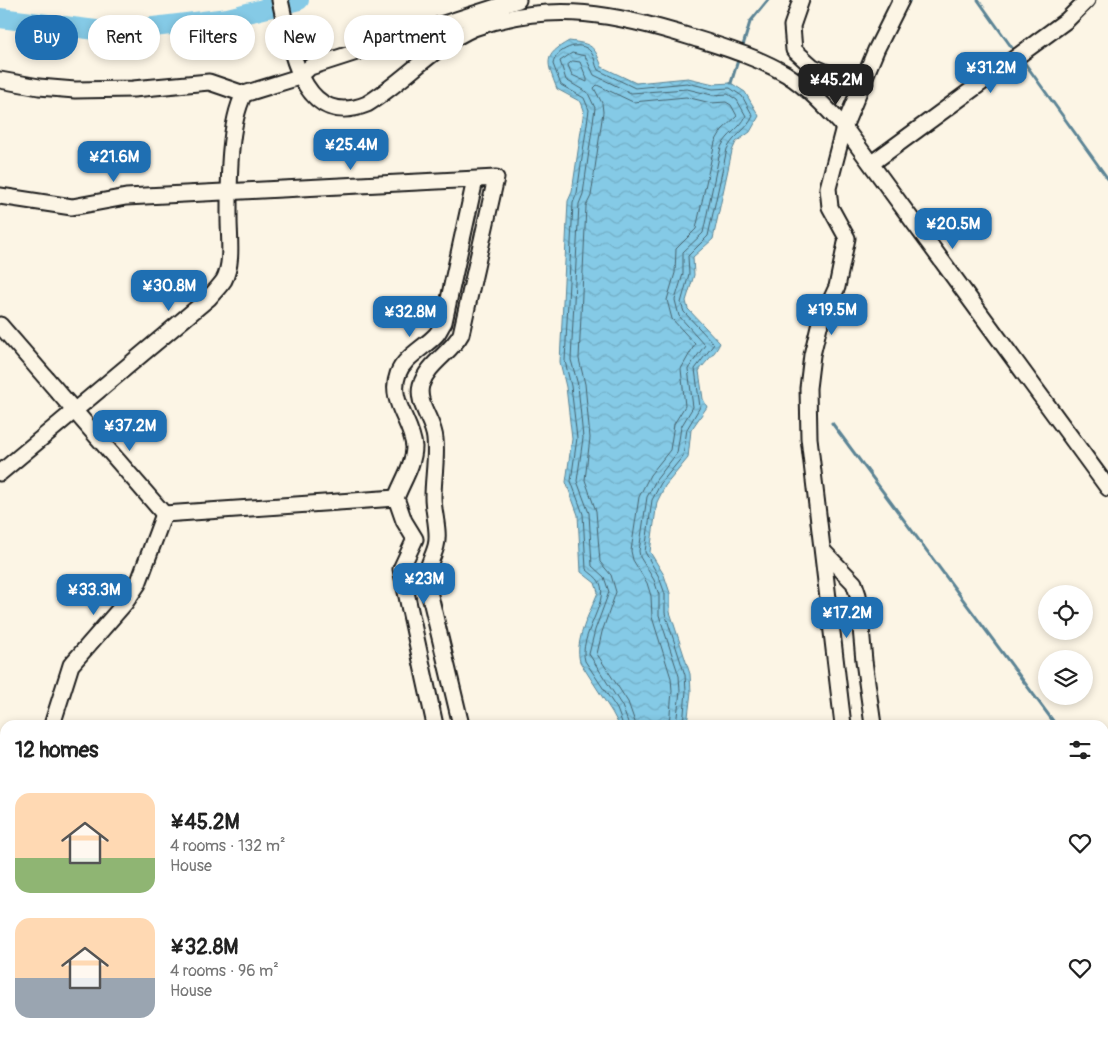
<!DOCTYPE html>
<html lang="en">
<head>
<meta charset="utf-8">
<style>
	body { margin:0; font-family:Pangolin,sans-serif; background:#f6f6f6; color:#222; height:100vh; display:flex; flex-direction:column; font-size:19px; white-space:nowrap }
	* { box-sizing:border-box; margin:0 }
	p { font-size:16px; color:#767676 }
	.icon { flex:none; width:28px; height:28px; fill:none; stroke:currentColor; stroke-width:2; stroke-linecap:round; stroke-linejoin:round }
	.map { position:relative; flex:1; overflow:hidden }
	.details { position:absolute; left:0px; top:720px; width:1109px; height:320px; display:flex; flex-direction:column; background:#fff; border-radius:15px 15px 0 0; box-shadow:0 2px 8px #0003 }
	.details>* { flex:none }
	.hud { position:absolute; left:15px; top:15px; width:500px; height:45px; display:flex; gap:10px }
	.controls { position:absolute; left:1038px; top:585px; display:grid; gap:10px }
	.controls a { display:grid; place-items:center; width:55px; height:55px; border-radius:50%; background:#fff; box-shadow:0 2px 8px #0003; font-size:25px }
	.price { position:absolute; translate:-50% -42px; padding:0 11px; border-radius:10px; background:#1f6fb2; color:#fff; font-size:16px; line-height:32px; filter:drop-shadow(0 1px 2px #0008) }
	.price::after { content:''; position:absolute; left:50%; top:30px; width:15px; height:11px; margin-left:-8px; background:inherit; clip-path:polygon(0 0,100% 0,50% 100%) }
	.price.on { background:#222; color:#fff }
	ul { padding:0; list-style:none }
	li { display:flex; align-items:center; gap:15px; height:125px; padding:0 15px }
	li span { display:grid; place-items:center; flex:none; width:140px; height:100px; border-radius:15px; color:#555 }
	li>.icon { margin-inline-start:auto }
	span .icon { width:60px; height:60px; fill:#fffc; stroke-width:1 }
	li b { font-size:21px }
	h2 { display:flex; justify-content:space-between; align-items:center; height:60px; padding:0 15px; font-size:21px }
	.pill { padding:0 18px; border-radius:22px; background:#fff; box-shadow:0 2px 8px #0003; font-size:18px; line-height:45px }
	.pill.on { background:#1f6fb2; color:#fff }
	.map>svg:first-child { display:block }
</style>
</head>
<body>
<div class="map">
<svg width="1108" height="1040" viewBox="0 0 1108 1040">
	<defs>
		<pattern id="water-waves" width="16" height="10" patternUnits="userSpaceOnUse" patternTransform="scale(1.25)"><rect width="16" height="10" fill="#85cae6"/><path d="M0 5q4-4 8 0t8 0" fill="none" stroke="#72adc5"/></pattern>
	</defs>
	<rect width="100%" height="100%" fill="#fcf5e5"/>
	<filter id="ink" filterUnits="userSpaceOnUse"><feTurbulence type="fractalNoise" baseFrequency=".02" numOctaves="2"/><feDisplacementMap in="SourceGraphic" scale="10" xChannelSelector="R" yChannelSelector="G"/><feConvolveMatrix kernelMatrix="1 2 1 2 8 2 1 2 1" color-interpolation-filters="sRGB"/></filter>
	<g filter="url(#ink)">
		<!-- water -->
		<g fill="url(#water-waves)" stroke="#5b8495">
			<path d="M569 41C592 44 594 45 602 67L636 83 688 78 714 84 731 83 745 92 759 116 750 132 736 142 732 151 713 239 693 257 694 275 686 301 688 309 720 343C716 353 706 361 699 371L703 399 707 407 691 430 688 458 665 486 657 502 650 552 664 575 670 593V612L690 674 691 692 687 725H619L612 712 580 662C574 640 590 613 598 592L595 583 581 572 578 515 566 482 572 439 566 387 560 362 568 201 572 192 584 110 581 102 557 89C547 62 542 56 569 41Z"/>
			<path d="M657 1035H731L730 1040H658Z"/>
		</g>
		<g fill="none" stroke-linecap="round" stroke-linejoin="round">
			<!-- shore -->
			<g stroke="#46626d" stroke-width="1">
				<path d="M573 61 580 62 587 79V82L572 75 568 65Z"/>
				<path d="M623 725 617 709 585 661C578 636 609 603 600 583 597 577 591 574 586 569L583 514 571 481 577 438 571 386 565 361 573 203 577 193 589 110 584 98 561 85 553 64C555 50 580 38 591 52 595 57 595 65 598 70L635 88 687 83 713 89 730 88 742 96 753 116C747 130 734 135 727 149L708 236 688 256 689 274 681 303 684 312 714 344 695 369 700 407 687 429 683 456 661 483 652 500 645 552 659 577 665 594V613L685 675 686 691 683 725"/>
				<path d="M629 725 622 706 589 654 595 630 609 592 604 577 592 566 589 513 577 481 583 438 578 385 571 360 579 204 583 194 595 108 588 93 566 80 560 61 572 53 585 56 594 75 631 93 687 89 712 95 728 94 737 100 746 116C740 129 728 133 721 147L703 233 683 252V274L675 300 679 316 705 345 688 369 693 407 681 427 677 453 656 480 647 497 639 551 640 557 654 580 659 595V615L679 676 680 691 676 725"/>
				<path d="M636 725 628 702 597 654 602 632 616 592 611 575 600 562 596 511 585 480 590 438 585 384 579 359 586 206 591 196 603 112 602 103 594 88 597 85 633 102 686 97 711 103 726 102 731 105 737 116 722 130 715 142 696 229 676 249 675 273 667 300 672 319 695 344 681 369 685 406 674 424 670 450 650 475 639 497 631 551 633 560 647 583 651 596 652 617 671 678 672 691 669 725"/>
			</g>
			<!-- stream -->
			<g stroke="#5b8495" stroke-width="3">
				<path d="M978 0 1015 52"/>
				<path d="M905 8 910 0"/>
				<path d="M742 49 750 22 768 0"/>
				<path d="M1024 62 1108 179"/>
				<path d="M731 83 739 57"/>
				<path d="M832 423 1056 725"/>
				<path d="M1104 789 1108 795"/>
			</g>
			<!-- river -->
			<path stroke="#85cae6" stroke-width="20" d="M0 18 112 32 228 18 299 0"/>
			<!-- minor casing -->
			<g stroke="#1c1c1c" stroke-width="19">
				<g id="minor">
					<path d="M280 0C290 43 300 131 367 104 405 81 433 46 474 28 552 0 618 14 694 38 726 48 757 57 786 74 808 88 826 107 844 127L1108 488"/>
					<path d="M801 0 792 26 794 50 813 67 860 87"/>
					<path d="M0 80 39 87 75 90 133 89 209 82 244 94"/>
					<path d="M872 163 1067 20 1087 0"/>
					<path d="M0 196 72 207 126 197 496 178 461 334C451 353 428 363 421 385 416 404 434 421 435 439 437 459 433 478 433 497 433 512 440 532 436 546 433 558 427 565 426 579L461 725"/>
					<path d="M0 325 164 514"/>
					<path d="M0 473 209 298C214 292 220 286 224 280 233 263 229 238 229 219 229 184 228 125 244 94L299 77 310 67 518 0"/>
					<path d="M164 514 396 498"/>
					<path d="M824 552 854 583 858 595 864 661 873 725"/>
					<path d="M52 725 71 665 125 603 138 584 164 514"/>
					<path d="M435 725 401 569 415 539 404 521 396 498C402 482 414 464 414 447 412 421 388 401 398 374 404 357 424 348 436 335 439 332 441 326 444 322L475 180"/>
					<path d="M843 725 809 438 808 388 812 355 819 326 837 287 847 238 830 207 828 188 844 127 876 50 901 0"/>
					<path d="M1104 763 1108 760"/>
					<path d="M0 816H5"/>
					<path d="M0 1013 5 1012"/>
					<path d="M189 1035V1040"/>
					<path d="M493 1035V1040"/>
					<path d="M522 1035V1040"/>
					<path d="M1067 1035 1071 1040"/>
					<path d="M861 1040 862 1035"/>
				</g>
			</g>
			<!-- minor -->
			<use href="#minor" stroke="#fcf5e5" stroke-width="15"/>
		</g>
	</g>
</svg>
<div class="controls">
<a><svg class="icon" aria-label="locate" viewBox="0 0 24 24"><circle cx="12" cy="12" r="6"/><path d="M12 2v4M12 18v4M2 12h4M18 12h4"/></svg></a>
<a><svg class="icon" aria-label="layers" viewBox="0 0 24 24"><path d="M12 4l9 5-9 5-9-5zM3 14l9 5 9-5"/></svg></a>
</div>
<b class="price" style="left:991px;top:94px">¥31.2M</b>
<b class="price on" style="left:836px;top:106px">¥45.2M</b>
<b class="price" style="left:351px;top:171px">¥25.4M</b>
<b class="price" style="left:114px;top:183px">¥21.6M</b>
<b class="price" style="left:953px;top:250px">¥20.5M</b>
<b class="price" style="left:169px;top:312px">¥30.8M</b>
<b class="price" style="left:832px;top:336px">¥19.5M</b>
<b class="price" style="left:410px;top:338px">¥32.8M</b>
<b class="price" style="left:130px;top:452px">¥37.2M</b>
<b class="price" style="left:424px;top:605px">¥23M</b>
<b class="price" style="left:94px;top:616px">¥33.3M</b>
<b class="price" style="left:847px;top:639px">¥17.2M</b>
<div class="hud">
<a class="pill on">Buy</a>
<a class="pill">Rent</a>
<a class="pill">Filters</a>
<a class="pill">New</a>
<a class="pill">Apartment</a>
</div>
<section class="details">
<h2>12 homes<svg class="icon" aria-label="filters" viewBox="0 0 24 24"><path d="M4 7h16M4 17h16"/><circle cx="9" cy="7" r="2"/><circle cx="15" cy="17" r="2"/></svg></h2>
<ul>
<li><span style="background:linear-gradient(#ffd9b3 65%,#8fb573 0)"><svg class="icon" aria-label="home" viewBox="0 0 24 24"><path d="M3 11l9-7 9 7M6 9v11h12V9"/></svg></span><div><b>¥45.2M</b><p>4 rooms · 132 m²</p><p>House</p></div><svg class="icon" aria-label="heart" viewBox="0 0 24 24"><path d="M12 20l-8-8c-3-5 5-10 8-4 3-6 11-1 8 4z"/></svg></li>
<li><span style="background:linear-gradient(#ffd9b3 60%,#9aa5b1 0)"><svg class="icon" aria-label="home" viewBox="0 0 24 24"><path d="M3 11l9-7 9 7M6 9v11h12V9"/></svg></span><div><b>¥32.8M</b><p>4 rooms · 96 m²</p><p>House</p></div><svg class="icon" aria-label="heart" viewBox="0 0 24 24"><path d="M12 20l-8-8c-3-5 5-10 8-4 3-6 11-1 8 4z"/></svg></li>
</ul>
</section>
</div>
</body>
</html>
